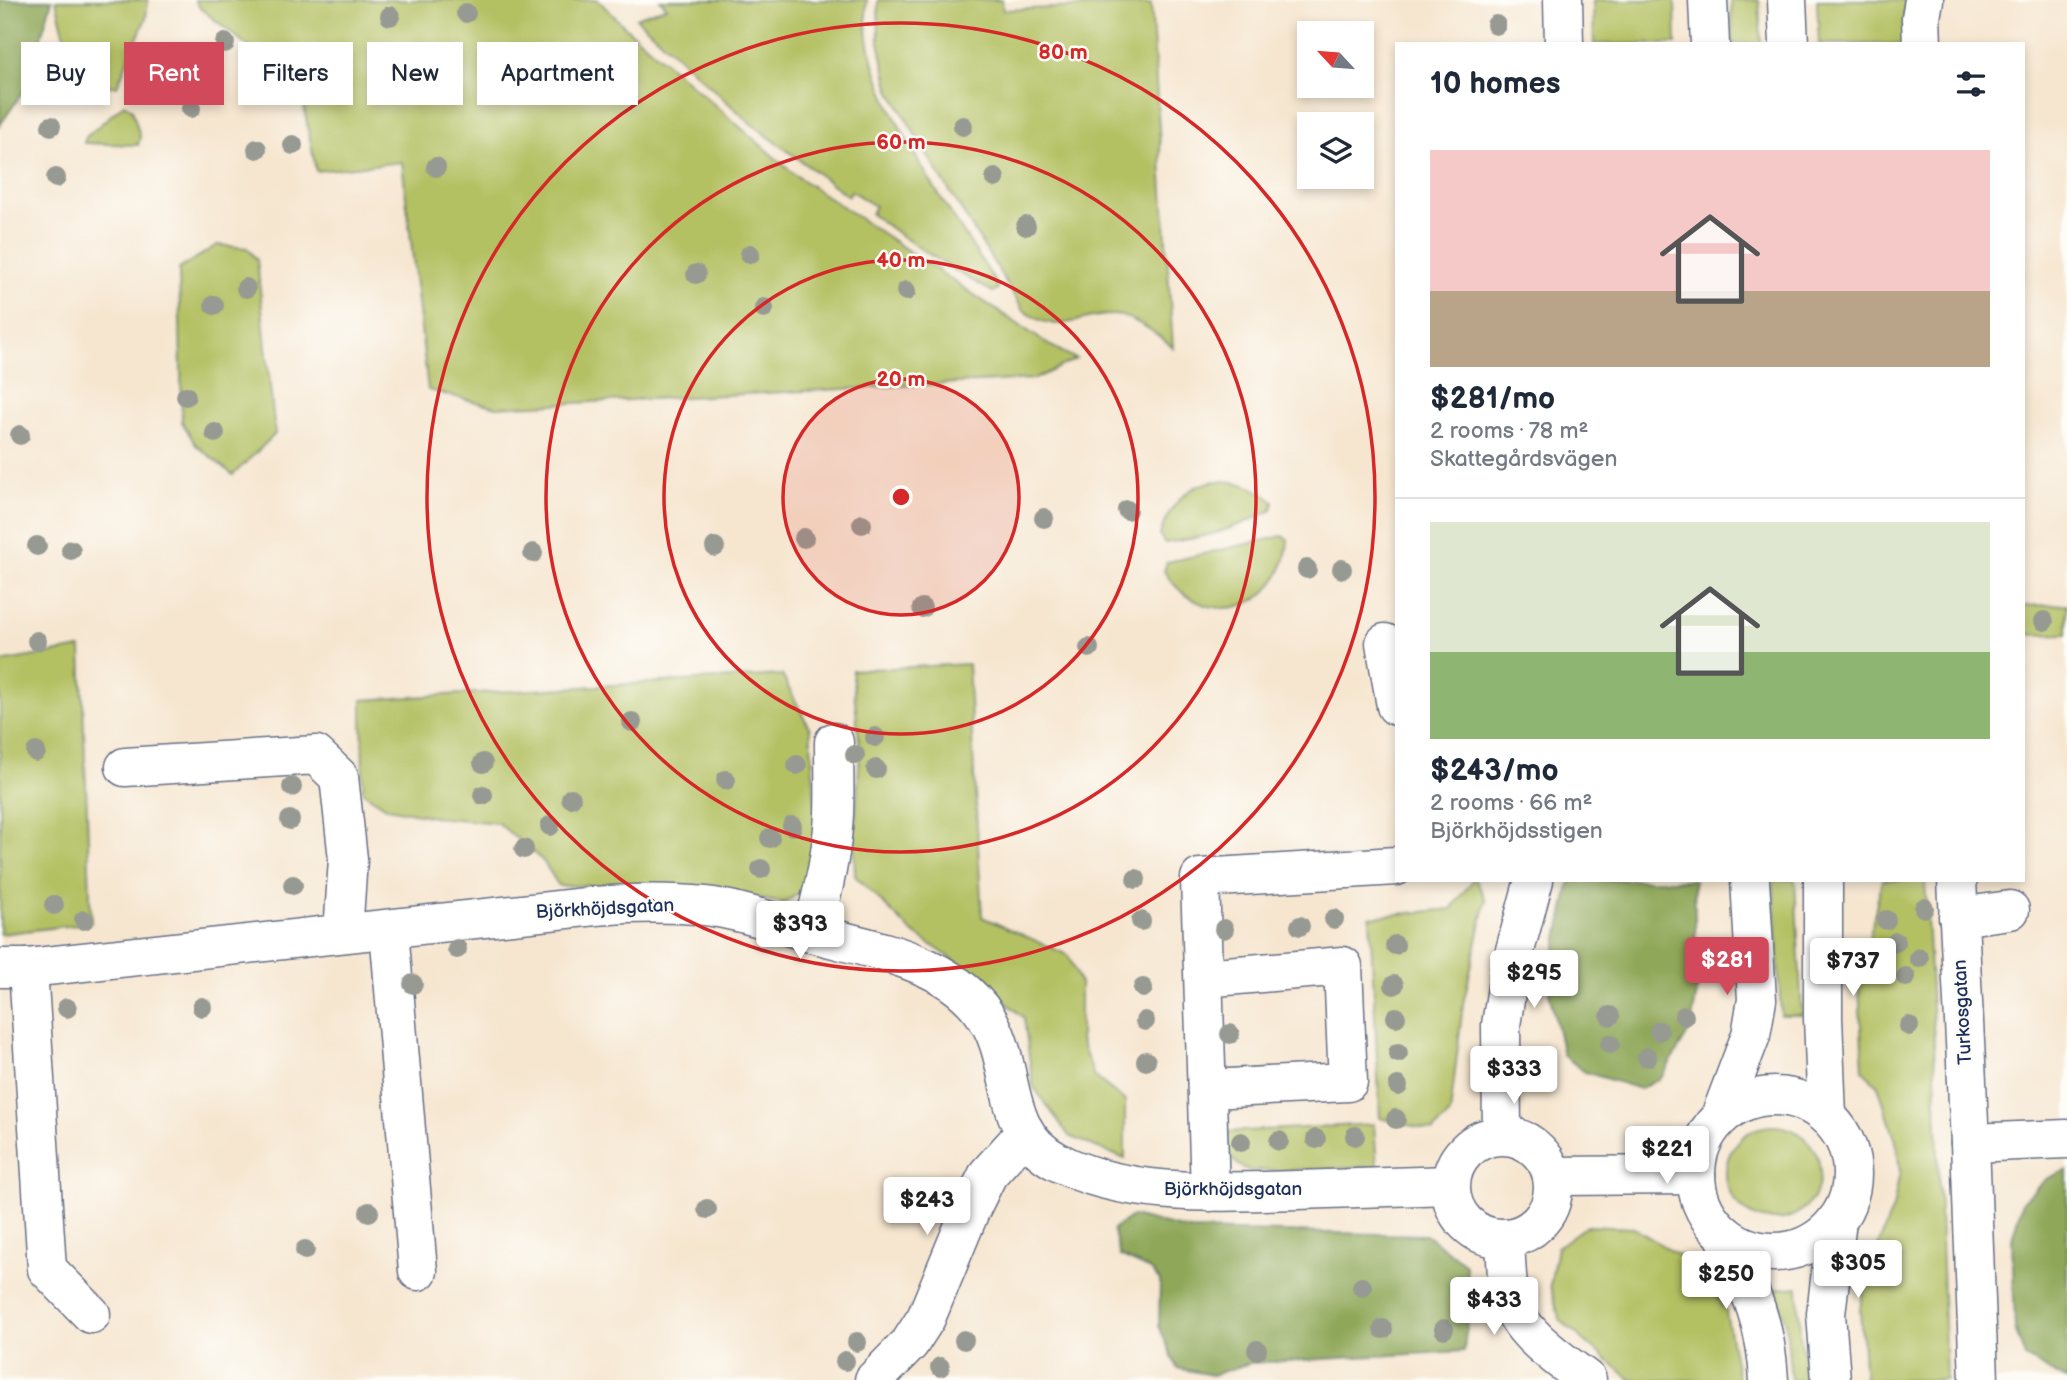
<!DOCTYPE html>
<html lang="en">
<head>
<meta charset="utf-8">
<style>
	body { margin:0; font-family:"Balsamiq Sans",sans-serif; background:#f2f2f3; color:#1f2937; height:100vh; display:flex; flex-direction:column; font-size:26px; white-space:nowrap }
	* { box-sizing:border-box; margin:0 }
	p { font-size:23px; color:#747a83 }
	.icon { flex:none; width:38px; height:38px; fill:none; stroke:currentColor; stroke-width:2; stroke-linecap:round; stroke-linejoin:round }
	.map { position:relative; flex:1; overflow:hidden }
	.drawer { position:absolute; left:1395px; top:42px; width:630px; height:840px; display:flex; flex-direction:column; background:#fff; border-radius:0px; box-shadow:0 4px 10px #0003 }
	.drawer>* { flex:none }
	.banner { position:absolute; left:21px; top:42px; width:665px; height:63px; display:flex; gap:14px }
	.needle { width:46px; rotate:296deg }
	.buttons { position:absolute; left:1297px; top:21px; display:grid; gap:14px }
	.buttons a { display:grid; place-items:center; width:77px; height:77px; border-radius:0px; background:#fff; box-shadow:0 4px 10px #0003; font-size:35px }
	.price { position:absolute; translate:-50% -60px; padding:0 16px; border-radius:7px; background:#fff; color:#222; font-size:23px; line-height:46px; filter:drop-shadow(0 2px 4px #0008) }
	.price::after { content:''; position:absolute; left:50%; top:42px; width:21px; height:16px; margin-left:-10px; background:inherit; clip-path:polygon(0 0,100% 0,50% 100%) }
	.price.active { background:#d1495b; color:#fff }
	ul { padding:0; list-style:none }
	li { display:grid; align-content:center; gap:14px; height:371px; padding:0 35px }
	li+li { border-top:2px solid #e0e1e3 }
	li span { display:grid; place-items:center; height:217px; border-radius:0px; color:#555 }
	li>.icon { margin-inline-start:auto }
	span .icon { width:126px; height:126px; fill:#fffc; stroke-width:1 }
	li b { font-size:30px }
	h2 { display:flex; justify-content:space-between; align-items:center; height:84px; padding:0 35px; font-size:30px }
	.pill { padding:0 24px; border-radius:0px; background:#fff; box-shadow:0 4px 10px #0003; font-size:24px; line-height:63px }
	.pill.active { background:#d1495b; color:#fff }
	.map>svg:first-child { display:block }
</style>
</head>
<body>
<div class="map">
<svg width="2067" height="1380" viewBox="0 0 2067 1380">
	<rect width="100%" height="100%" fill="#fdfcf7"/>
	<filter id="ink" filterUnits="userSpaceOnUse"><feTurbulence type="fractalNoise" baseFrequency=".0143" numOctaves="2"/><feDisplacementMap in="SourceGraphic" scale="14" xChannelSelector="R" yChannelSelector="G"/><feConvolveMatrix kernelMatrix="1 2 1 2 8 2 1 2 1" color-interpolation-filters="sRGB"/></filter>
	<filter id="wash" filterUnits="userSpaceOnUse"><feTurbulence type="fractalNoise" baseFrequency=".00686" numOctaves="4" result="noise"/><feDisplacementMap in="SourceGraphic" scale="28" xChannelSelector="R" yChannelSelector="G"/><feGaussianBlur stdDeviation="1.57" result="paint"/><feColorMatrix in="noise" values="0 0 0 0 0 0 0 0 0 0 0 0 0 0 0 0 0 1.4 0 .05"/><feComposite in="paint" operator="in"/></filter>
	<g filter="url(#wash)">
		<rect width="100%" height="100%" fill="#f6e6d0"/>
		<!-- green -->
		<g fill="#b4c163" stroke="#687860" stroke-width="2">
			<path d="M56 0H148L146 18 117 86H77Z"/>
			<path d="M195 0H598L624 26 795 175 1049 345 1076 359 1035 379 497 407 428 390 402 162 316 171 299 80 263 58 200 8Z"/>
			<path d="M660 0H867C855 85 950 209 994 280L998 289 993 292C950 269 910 243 871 214L875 206 851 191 848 196 749 122 636 18 667 7Z"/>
			<path d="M878 0H1002L1003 10 1151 4 1173 348C1160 335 1130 314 1112 315 1073 315 1061 338 1023 310L920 143 889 88 879 42Z"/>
			<path d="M1593 0H1675L1676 44H1594Z"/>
			<path d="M1731 0H1759L1761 44H1733Z"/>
			<path d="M1817 0H1905L1903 44H1819Z"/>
			<path d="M124 104 132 109 140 137 138 145 84 143 86 137Z"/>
			<path d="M217 245 247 248 257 260 275 434 233 475 196 445 182 422 179 269Z"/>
			<path d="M1218 481C1241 481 1256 487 1274 502L1272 510C1234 529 1206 538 1164 543L1160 535C1168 507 1188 483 1218 481Z"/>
			<path d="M1282 536 1288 539C1284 613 1203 633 1164 571L1167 562Z"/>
			<path d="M2067 604V634L2023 635V606Z"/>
			<path d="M81 648 91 923 0 934V662Z"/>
			<path d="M968 664 982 917 1068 955 1080 983V1039L1094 1076 1125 1101V1159L1069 1136 1033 1086 1024 1018 969 970 912 932 855 876 854 843 860 751 852 670Z"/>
			<path d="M782 675 810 729 818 842 808 887 784 903 669 884 559 886 543 861 498 823 434 817 388 808 363 792 362 700Z"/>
			<path d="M1473 880H1476L1486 900 1463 1004 1450 1114 1433 1131 1380 1118 1370 917 1451 909Z"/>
			<path d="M1773 880H1795L1802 1015H1781Z"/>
			<path d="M1882 880H1925L1934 1043 1946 1380H1865L1860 1309 1866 1276 1893 1208 1900 1171 1896 1141 1878 1086 1863 1070 1859 985Z"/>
			<path d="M1374 1124 1377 1167 1251 1171C1232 1165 1224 1151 1227 1132Z"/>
			<circle cx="1773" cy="1173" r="47"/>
			<path d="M1586 1226 1634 1228 1702 1270 1726 1312 1738 1380H1631L1560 1320 1550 1286 1557 1247Z"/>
			<path d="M1798 1287 1800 1336 1808 1380H1791L1786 1324 1776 1289Z"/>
		</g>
		<!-- forest -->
		<g fill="#8fa759" stroke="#556b5c" stroke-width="2">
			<path d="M0 0H52L27 86 0 125Z"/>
			<path d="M1570 880H1694L1697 993 1690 1030 1661 1078 1640 1089 1585 1072 1563 1055 1548 987Z"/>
			<path d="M2067 1170V1380H2066L2025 1357 2015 1328 2012 1239 2022 1202 2046 1179Z"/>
			<path d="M1132 1216 1190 1230 1426 1235 1466 1265 1469 1298 1464 1351 1250 1363 1212 1375 1177 1368 1159 1326 1160 1281 1151 1270 1120 1256 1113 1229Z"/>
		</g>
	</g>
	<g filter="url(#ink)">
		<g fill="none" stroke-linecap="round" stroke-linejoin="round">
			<!-- minor casing -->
			<g stroke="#686f86" stroke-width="41">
				<g id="minor">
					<path d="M1563 0 1564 44"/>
					<path d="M1708 0 1710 44"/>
					<path d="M1787 0 1789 44"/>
					<path d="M1922 44 1921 18 1924 0"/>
					<path d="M1385 643 1396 706"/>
					<path d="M125 767 316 755 339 777 348 859 343 933"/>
					<path d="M1823 880V1018L1827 1116"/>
					<path d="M1957 880 1970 1143 1979 1380"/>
					<path d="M1958 917 2010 910"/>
					<path d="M389 930 418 1271"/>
					<path d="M811 933C823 894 832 855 834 814 835 790 834 766 834 742"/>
					<path d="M0 968H28L595 906C632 903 668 902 705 906 740 910 775 923 808 932 871 950 957 960 991 1025 1016 1073 1001 1133 1058 1162 1127 1198 1221 1192 1297 1190 1348 1188 1399 1187 1450 1185"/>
					<path d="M28 968 47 1269 91 1314"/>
					<path d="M1204 978 1343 966 1348 1082 1208 1089"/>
					<circle cx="1774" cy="1174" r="78"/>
					<path d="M1720 1117 1751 1035 1757 1000 1750 880"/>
					<path d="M1502 1135 1501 1025 1510 969 1534 880"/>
					<circle cx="1502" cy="1187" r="51"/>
					<path d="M1970 1143 2067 1139"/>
					<path d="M1552 1176 1696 1175"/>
					<path d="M1210 1192 1200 878 1396 866"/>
					<path d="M1723 1233C1748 1286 1766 1319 1769 1380"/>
					<path d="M1505 1238C1506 1257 1506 1279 1510 1298 1517 1332 1561 1360 1587 1380"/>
					<path d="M874 1380 910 1343 926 1318 970 1211 988 1174 1024 1134"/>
					<path d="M1831 1380 1826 1314 1837 1220"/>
				</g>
			</g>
			<!-- minor -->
			<use href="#minor" stroke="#fff" stroke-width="38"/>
		</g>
		<!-- trees -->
		<g fill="#979a92">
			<circle cx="466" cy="13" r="10"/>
			<circle cx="390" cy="16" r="10"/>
			<circle cx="1496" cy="25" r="10"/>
			<circle cx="225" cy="43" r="10"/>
			<circle cx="411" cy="65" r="10"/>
			<circle cx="180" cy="78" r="10"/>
			<circle cx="334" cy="83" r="10"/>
			<circle cx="191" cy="108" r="10"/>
			<circle cx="51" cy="126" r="10"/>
			<circle cx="963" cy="126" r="10"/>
			<circle cx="293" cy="145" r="10"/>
			<circle cx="257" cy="149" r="10"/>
			<circle cx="436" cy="167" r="10"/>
			<circle cx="56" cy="178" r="10"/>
			<circle cx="995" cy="178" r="10"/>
			<circle cx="1026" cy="226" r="10"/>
			<circle cx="750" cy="254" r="10"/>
			<circle cx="696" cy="274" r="10"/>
			<circle cx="246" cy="288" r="10"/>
			<circle cx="906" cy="291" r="10"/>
			<circle cx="214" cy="305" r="10"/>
			<circle cx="764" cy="308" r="10"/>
			<circle cx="186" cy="396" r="10"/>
			<circle cx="215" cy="433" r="10"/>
			<circle cx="20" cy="435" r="10"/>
			<circle cx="1127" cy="510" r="10"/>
			<circle cx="1044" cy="518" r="10"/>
			<circle cx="862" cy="524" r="10"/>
			<circle cx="804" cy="538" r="10"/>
			<circle cx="37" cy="546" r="10"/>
			<circle cx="715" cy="547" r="10"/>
			<circle cx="71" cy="550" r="10"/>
			<circle cx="533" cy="553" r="10"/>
			<circle cx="1307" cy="569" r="10"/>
			<circle cx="1342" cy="569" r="10"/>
			<circle cx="922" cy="608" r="10"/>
			<circle cx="2044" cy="621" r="10"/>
			<circle cx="37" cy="641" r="10"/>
			<circle cx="1089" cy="648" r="10"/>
			<circle cx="632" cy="722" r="10"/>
			<circle cx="875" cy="737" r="10"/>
			<circle cx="36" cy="752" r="10"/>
			<circle cx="855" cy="755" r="10"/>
			<circle cx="483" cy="763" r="10"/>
			<circle cx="797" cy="765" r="10"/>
			<circle cx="876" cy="769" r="10"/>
			<circle cx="726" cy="780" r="10"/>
			<circle cx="292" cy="787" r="10"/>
			<circle cx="483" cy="795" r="10"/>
			<circle cx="571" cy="798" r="10"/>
			<circle cx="290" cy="820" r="10"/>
			<circle cx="550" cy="826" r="10"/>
			<circle cx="792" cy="826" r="10"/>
			<circle cx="770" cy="838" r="10"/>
			<circle cx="524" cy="849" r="10"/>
			<circle cx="761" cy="869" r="10"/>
			<circle cx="1136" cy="879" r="10"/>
			<circle cx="293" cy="885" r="10"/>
			<circle cx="54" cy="905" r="10"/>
			<circle cx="1924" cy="908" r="10"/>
			<circle cx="1334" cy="919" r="10"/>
			<circle cx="84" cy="920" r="10"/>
			<circle cx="1886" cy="920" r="10"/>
			<circle cx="1141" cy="921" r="10"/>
			<circle cx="1300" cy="926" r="10"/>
			<circle cx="1224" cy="929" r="10"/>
			<circle cx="1896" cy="942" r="10"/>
			<circle cx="1395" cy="945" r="10"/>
			<circle cx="457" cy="949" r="10"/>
			<circle cx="1919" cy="958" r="10"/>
			<circle cx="1906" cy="977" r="10"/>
			<circle cx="413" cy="984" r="10"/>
			<circle cx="1394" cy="985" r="10"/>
			<circle cx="1143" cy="988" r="10"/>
			<circle cx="202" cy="1007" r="10"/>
			<circle cx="67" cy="1008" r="10"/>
			<circle cx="1610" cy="1016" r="10"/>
			<circle cx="1684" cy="1016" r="10"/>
			<circle cx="1396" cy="1017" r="10"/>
			<circle cx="1145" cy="1021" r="10"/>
			<circle cx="1909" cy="1026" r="10"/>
			<circle cx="1659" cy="1031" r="10"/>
			<circle cx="1230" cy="1034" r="10"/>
			<circle cx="1610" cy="1044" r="10"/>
			<circle cx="1398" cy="1053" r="10"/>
			<circle cx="1647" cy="1057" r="10"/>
			<circle cx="1146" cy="1061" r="10"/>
			<circle cx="1398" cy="1086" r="10"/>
			<circle cx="1396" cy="1119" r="10"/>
			<circle cx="1355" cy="1136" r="10"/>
			<circle cx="1316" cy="1139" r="10"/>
			<circle cx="1279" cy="1141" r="10"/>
			<circle cx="1241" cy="1142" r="10"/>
			<circle cx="707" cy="1209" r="10"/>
			<circle cx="369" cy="1212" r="10"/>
			<circle cx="305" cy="1250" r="10"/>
			<circle cx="1362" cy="1287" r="10"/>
			<circle cx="1383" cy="1329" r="10"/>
			<circle cx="1444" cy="1329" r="10"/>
			<circle cx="964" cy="1340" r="10"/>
			<circle cx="857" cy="1342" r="10"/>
			<circle cx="1257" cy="1350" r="10"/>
			<circle cx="845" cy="1361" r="10"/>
			<circle cx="940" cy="1367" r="10"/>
		</g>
	</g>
	<!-- distance rings -->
	<circle cx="901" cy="497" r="118" fill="#d62828" fill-opacity=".12"/>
	<g fill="none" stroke="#d62828" stroke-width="3.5">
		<circle cx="901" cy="497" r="118"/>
		<circle cx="901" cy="497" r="237"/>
		<circle cx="901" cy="497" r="355"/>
		<circle cx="901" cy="497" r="474"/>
	</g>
	<g text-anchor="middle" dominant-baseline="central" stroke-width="5" stroke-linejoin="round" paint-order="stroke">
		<!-- street labels -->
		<g font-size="19" fill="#1b2f5e" stroke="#fdfcf7">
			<text transform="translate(605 909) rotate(-3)">Björkhöjdsgatan</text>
			<text transform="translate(1963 1012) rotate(-93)">Turkosgatan</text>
			<text x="1233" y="1189">Björkhöjdsgatan</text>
		</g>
	</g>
	<circle cx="901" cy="497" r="10" fill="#d62828" stroke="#fdfcf7" stroke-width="3.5"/>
	<g font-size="21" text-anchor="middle" font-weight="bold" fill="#d62828" stroke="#fdfcf7" stroke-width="5" stroke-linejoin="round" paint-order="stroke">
		<text x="1063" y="59">80 m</text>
		<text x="901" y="149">60 m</text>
		<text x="901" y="267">40 m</text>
		<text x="901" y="386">20 m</text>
	</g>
</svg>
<div class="buttons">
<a><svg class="needle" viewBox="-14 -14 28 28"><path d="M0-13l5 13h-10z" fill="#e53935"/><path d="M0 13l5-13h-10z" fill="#747a83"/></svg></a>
<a><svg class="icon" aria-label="layers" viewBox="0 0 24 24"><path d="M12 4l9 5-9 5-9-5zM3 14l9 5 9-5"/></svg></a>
</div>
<b class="price" style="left:800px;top:961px">$393</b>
<b class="price active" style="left:1727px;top:997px">$281</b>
<b class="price" style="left:1853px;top:998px">$737</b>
<b class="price" style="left:1534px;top:1010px">$295</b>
<b class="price" style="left:1514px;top:1106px">$333</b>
<b class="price" style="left:1667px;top:1186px">$221</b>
<b class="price" style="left:927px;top:1237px">$243</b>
<b class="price" style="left:1858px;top:1300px">$305</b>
<b class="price" style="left:1726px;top:1311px">$250</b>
<b class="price" style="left:1494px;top:1337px">$433</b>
<div class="banner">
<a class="pill">Buy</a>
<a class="pill active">Rent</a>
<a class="pill">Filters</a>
<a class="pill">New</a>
<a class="pill">Apartment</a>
</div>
<section class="drawer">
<h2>10 homes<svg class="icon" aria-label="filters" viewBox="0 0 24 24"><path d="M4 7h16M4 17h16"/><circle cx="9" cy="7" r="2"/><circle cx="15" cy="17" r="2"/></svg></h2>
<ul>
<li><span style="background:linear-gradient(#f6c9c9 65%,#b9a48a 0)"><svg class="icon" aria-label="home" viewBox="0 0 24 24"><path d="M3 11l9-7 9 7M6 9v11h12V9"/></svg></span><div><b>$281/mo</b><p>2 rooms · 78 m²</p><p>Skattegårdsvägen</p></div></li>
<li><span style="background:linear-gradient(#dfe7d0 60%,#8fb573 0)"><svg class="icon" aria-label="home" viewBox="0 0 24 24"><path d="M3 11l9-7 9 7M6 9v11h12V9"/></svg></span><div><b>$243/mo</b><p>2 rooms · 66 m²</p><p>Björkhöjdsstigen</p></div></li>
</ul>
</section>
</div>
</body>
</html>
